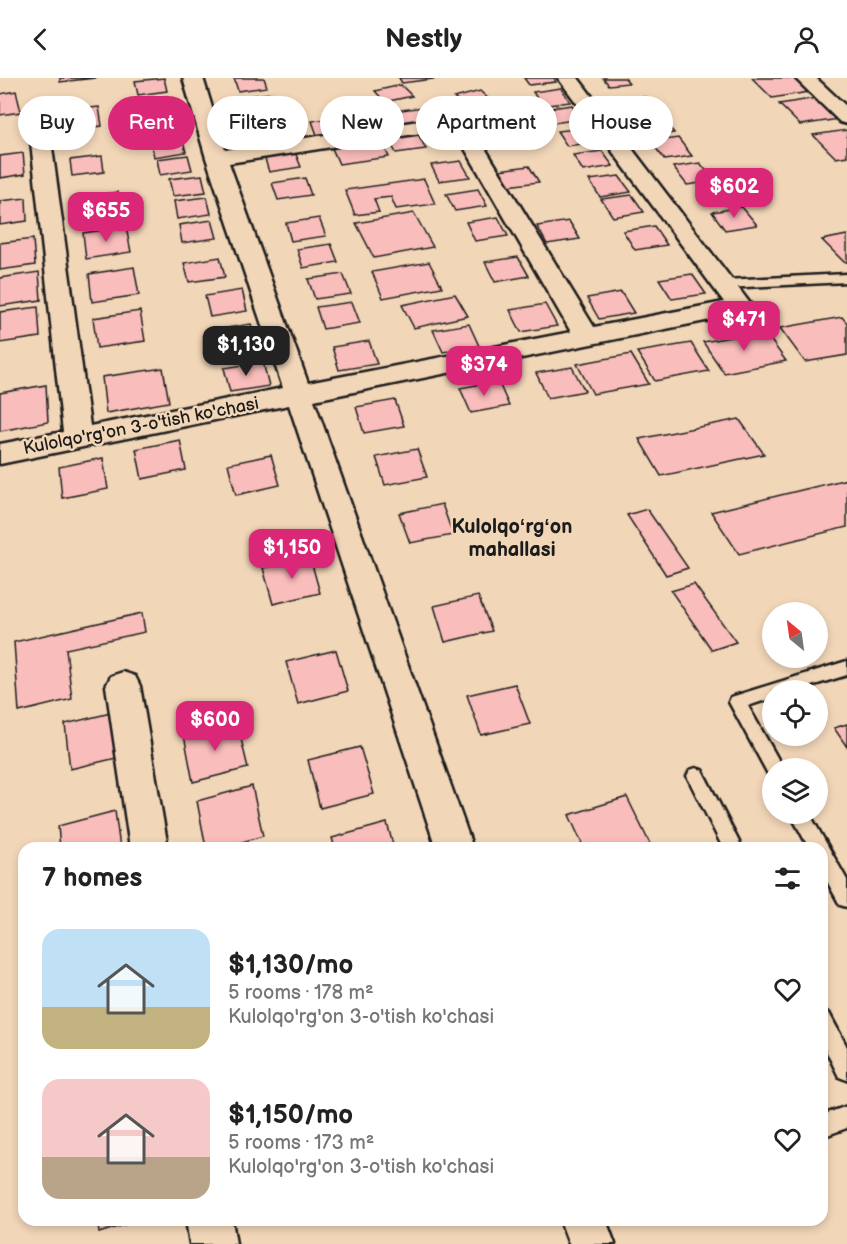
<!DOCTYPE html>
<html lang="en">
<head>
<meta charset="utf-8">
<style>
	body { margin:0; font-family:"Balsamiq Sans",sans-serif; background:#f6f6f6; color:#222; height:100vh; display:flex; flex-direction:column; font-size:22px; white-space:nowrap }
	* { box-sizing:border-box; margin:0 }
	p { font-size:20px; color:#767676 }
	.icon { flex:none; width:33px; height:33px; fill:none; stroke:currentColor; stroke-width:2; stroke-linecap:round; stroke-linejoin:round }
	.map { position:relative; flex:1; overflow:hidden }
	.side { position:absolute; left:18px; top:764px; width:810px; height:384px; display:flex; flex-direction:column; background:#fff; border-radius:18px; box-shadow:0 3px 9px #0003 }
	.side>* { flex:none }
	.guide { position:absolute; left:18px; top:18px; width:812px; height:54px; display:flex; gap:12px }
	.needle { width:39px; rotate:331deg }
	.controls { position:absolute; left:762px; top:524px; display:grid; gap:12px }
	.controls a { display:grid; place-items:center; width:66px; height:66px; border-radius:50%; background:#fff; box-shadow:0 3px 9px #0003; font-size:30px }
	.price { position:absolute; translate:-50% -51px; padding:0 14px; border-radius:12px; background:#db2777; color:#fff; font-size:20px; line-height:39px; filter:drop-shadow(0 2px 3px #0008) }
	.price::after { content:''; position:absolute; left:50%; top:36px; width:18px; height:14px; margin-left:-9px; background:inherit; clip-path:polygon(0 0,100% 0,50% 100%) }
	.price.active { background:#222; color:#fff }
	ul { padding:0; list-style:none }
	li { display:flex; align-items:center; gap:18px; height:150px; padding:0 24px }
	li span { display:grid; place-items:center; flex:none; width:168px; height:120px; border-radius:18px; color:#555 }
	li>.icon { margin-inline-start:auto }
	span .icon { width:72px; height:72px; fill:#fffc; stroke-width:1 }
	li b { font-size:26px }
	h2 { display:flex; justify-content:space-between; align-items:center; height:72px; padding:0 24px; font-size:26px }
	.chip { padding:0 21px; border-radius:27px; background:#fff; box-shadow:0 3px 9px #0003; font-size:21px; line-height:54px }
	.chip.active { background:#db2777; color:#fff }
	header { display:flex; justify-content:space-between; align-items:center; height:78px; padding:0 24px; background:#fff; font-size:27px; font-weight:800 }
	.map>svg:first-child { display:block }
</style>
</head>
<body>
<header><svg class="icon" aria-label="back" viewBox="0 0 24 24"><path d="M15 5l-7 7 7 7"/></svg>Nestly<svg class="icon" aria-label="person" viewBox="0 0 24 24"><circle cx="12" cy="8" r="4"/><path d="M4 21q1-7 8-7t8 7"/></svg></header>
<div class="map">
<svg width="847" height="1166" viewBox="0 0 847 1166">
	<rect width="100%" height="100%" fill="#f2d6b8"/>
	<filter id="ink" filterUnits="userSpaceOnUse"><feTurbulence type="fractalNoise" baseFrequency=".0167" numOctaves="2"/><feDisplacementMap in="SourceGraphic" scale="12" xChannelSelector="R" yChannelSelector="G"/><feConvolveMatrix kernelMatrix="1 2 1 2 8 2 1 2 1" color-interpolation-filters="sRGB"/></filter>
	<g filter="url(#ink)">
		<!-- building -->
		<g fill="#f9bdbb" stroke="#1c1c1c" stroke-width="1.5">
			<path d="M60 0H96L60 4Z"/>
			<path d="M164 0 167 13 138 17 135 3Z"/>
			<path d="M234 0H264L267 9 238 13Z"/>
			<path d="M399 0H441L402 5Z"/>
			<path d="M524 0H554L556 4 529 7Z"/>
			<path d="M603 0H625L629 5 609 7Z"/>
			<path d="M752 0H794L809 14 772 20Z"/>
			<path d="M401 7 412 18 385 24 375 13Z"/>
			<path d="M561 10 570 24 542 28 533 14Z"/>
			<path d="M16 13 21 34 0 37V16Z"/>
			<path d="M480 13 494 26 468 33 454 20Z"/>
			<path d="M271 15 276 29 246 33 242 19Z"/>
			<path d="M168 18 171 31 141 35 138 21Z"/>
			<path d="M645 19 658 35 632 39 620 23Z"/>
			<path d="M817 20 839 41 800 47 779 26Z"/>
			<path d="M377 25 394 42 378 47 361 28Z"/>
			<path d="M572 27 582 41 553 45 544 31Z"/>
			<path d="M99 29 102 48 63 53 61 33Z"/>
			<path d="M423 29 430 43 401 47 394 33Z"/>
			<path d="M498 38 506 53 477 57 469 42Z"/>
			<path d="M661 38 674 55 648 59 635 42Z"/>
			<path d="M341 39 348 53 317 57 312 43Z"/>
			<path d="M171 40 174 54 143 58 140 44Z"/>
			<path d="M284 47 290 62 259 66 254 51Z"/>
			<path d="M454 49 462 64 433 68 425 53Z"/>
			<path d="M586 50 596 64 567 68 557 53Z"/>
			<path d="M847 52V78L836 80 813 57Z"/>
			<path d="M418 56 426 71 396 75 388 60Z"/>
			<path d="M182 59 186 74 154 79 151 63Z"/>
			<path d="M678 60 692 78 665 82 651 64Z"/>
			<path d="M380 61 389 79 339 86 331 68Z"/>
			<path d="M602 73 613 88 583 93 573 77Z"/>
			<path d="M295 74 301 89 269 94 264 78Z"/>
			<path d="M23 75 25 96 0 100V78Z"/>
			<path d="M188 77 192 92 160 97 157 81Z"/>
			<path d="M102 78 104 94 72 98 70 82Z"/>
			<path d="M461 83 470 99 439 103 431 87Z"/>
			<path d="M700 85 715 103 687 107 673 89Z"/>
			<path d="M529 88 539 104 508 108 499 92Z"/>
			<path d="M202 97 206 114 173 118 169 101Z"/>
			<path d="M619 98 631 114 600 119 589 102Z"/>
			<path d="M305 100 311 117 278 122 272 105Z"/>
			<path d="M424 101 435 126 396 131 391 119 374 121 379 134 355 137 345 112Z"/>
			<path d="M478 111 487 128 455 133 446 116Z"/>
			<path d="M118 114 122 138 79 144 76 120Z"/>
			<path d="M632 117 644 134 613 139 601 121Z"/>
			<path d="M207 119 211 136 177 141 174 123Z"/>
			<path d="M26 120 27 143 0 147V123Z"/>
			<path d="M742 129 757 147 725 152 712 134Z"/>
			<path d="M414 135 433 169 374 180 356 145Z"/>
			<path d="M498 139 508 158 475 163 466 144Z"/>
			<path d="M319 140 326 158 291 163 286 145Z"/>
			<path d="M212 142 217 160 182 165 179 147Z"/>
			<path d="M569 143 580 161 547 166 537 148Z"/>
			<path d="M654 148 667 167 635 172 623 153Z"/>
			<path d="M126 149 131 174 86 181 83 155Z"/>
			<path d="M847 157V184H844L822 162Z"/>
			<path d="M33 161 35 187 0 192V165Z"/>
			<path d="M331 166 338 184 303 190 297 171Z"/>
			<path d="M220 179 225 199 189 204 184 185Z"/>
			<path d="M518 179 529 198 495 204 485 184Z"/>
			<path d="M429 184 442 209 383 220 372 194Z"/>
			<path d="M134 189 139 217 92 224 89 196Z"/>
			<path d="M39 194 41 222 0 228V200Z"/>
			<path d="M343 196 351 216 315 221 308 201Z"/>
			<path d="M692 196 706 216 672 221 659 201Z"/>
			<path d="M242 212 247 233 210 239 205 218Z"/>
			<path d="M621 214 634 235 599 241 587 220Z"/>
			<path d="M455 216 468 238 414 250 402 227Z"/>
			<path d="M352 224 360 245 323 251 316 229Z"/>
			<path d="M545 226 557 248 521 254 510 232Z"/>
			<path d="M38 229 40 259 0 265V234Z"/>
			<path d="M140 233 145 263 97 270 93 240Z"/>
			<path d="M842 239 847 245V277L805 284 780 250Z"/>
			<path d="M251 246 257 268 219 274 214 252Z"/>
			<path d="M469 246 479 268 443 274 433 252Z"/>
			<path d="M764 253 786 283 724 295 703 264Z"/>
			<path d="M369 263 377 286 339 292 332 269Z"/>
			<path d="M691 265 709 293 655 303 637 274Z"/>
			<path d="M631 276 649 306 593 316 577 286Z"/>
			<path d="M263 284 269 308 230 314 224 290Z"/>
			<path d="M572 289 585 313 548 320 536 295Z"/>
			<path d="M163 290 169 324 106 335 102 299Z"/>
			<path d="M498 303 509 328 471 335 460 310Z"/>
			<path d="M46 307 48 344 0 353V315Z"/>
			<path d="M395 322 404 348 364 355 356 329Z"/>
			<path d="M739 341 764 376 661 398 639 361Z"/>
			<path d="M180 362 186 392 142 401 136 371Z"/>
			<path d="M417 371 427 399 385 407 376 379Z"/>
			<path d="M271 377 280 407 236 417 228 386Z"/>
			<path d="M103 380 108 411 62 420 59 389Z"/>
			<path d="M847 401V449L739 476 711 434Z"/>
			<path d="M442 426 453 457 410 465 399 435Z"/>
			<path d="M647 431 688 490 666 497 627 437Z"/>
			<path d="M310 479 320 515 273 526 263 490Z"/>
			<path d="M694 506 736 564 712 572 671 513Z"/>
			<path d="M478 518 492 553 445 564 434 528Z"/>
			<path d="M142 535 145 554 66 571 72 621 19 634 14 564Z"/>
			<path d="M336 572 348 613 298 626 286 584Z"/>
			<path d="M515 606 530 646 481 657 467 617Z"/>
			<path d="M119 633 125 678 70 691 65 646Z"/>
			<path d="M237 644 248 690 193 704 184 657Z"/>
			<path d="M847 646V669L834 650Z"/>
			<path d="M360 669 374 716 320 730 308 682Z"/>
			<path d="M252 708 263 758 221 770H206L197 723Z"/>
			<path d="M627 719 652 770H584L569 737Z"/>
			<path d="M115 733 120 770H60L58 748Z"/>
			<path d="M387 745 394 770H335L332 760Z"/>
			<path d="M97 1142H140L99 1155Z"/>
		</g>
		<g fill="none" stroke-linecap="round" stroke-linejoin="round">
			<!-- lane casing -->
			<g stroke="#1c1c1c" stroke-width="5">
				<g id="lane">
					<path d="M847 196V204L724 210 718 206 724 202Z"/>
					<path d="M847 583V597L798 612H772V620L748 628 783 690H772V697L768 696 729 624 731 619Z"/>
					<path d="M696 690 702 692 742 770H723L687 698 690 692Z"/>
					<path d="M790 735H809L847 802V829L840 827 822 794V770H809Z"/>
					<path d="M822 932 829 935 847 969V1002L839 999 822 964Z"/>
					<path d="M847 1028V1050L822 1059V1037Z"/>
				</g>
			</g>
			<!-- street casing -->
			<g stroke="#1c1c1c" stroke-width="5">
				<g id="street">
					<path d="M183 0H203L225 72 459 37 466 39 594 249 724 224 558 0H578L752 228 749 233 740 236 314 322 473 770H436L289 327 0 386V366L63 354 30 55 33 51 40 49 47 51 50 55 90 348 283 310 206 80ZM453 50 571 254 308 305 229 85Z"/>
					<path d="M795 0H816L847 29V46L840 44Z"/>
					<path d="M123 594 135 598 140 608 168 770H130L106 608 111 598Z"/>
					<path d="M186 1142H232L236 1166H190Z"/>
					<path d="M560 1142H606L615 1166H569Z"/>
				</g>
			</g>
			<!-- lane -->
			<use href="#lane" fill="#f2d6b8" fill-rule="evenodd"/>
			<!-- street -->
			<use href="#street" fill="#f2d6b8" fill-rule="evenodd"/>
		</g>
	</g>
	<g text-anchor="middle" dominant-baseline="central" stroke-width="5" stroke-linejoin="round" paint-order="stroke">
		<!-- street labels -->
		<g font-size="18" fill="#1c1c1c" stroke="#f2d6b8">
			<text transform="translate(141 348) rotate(-11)">Kulolqo'rg'on 3-o'tish ko'chasi</text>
		</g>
		<!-- neighbourhood labels -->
		<g font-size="20" font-weight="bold" fill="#1c1c1c" stroke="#f2d6b8">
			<text x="512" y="449">Kulolqoʻrgʻon<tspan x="512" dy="23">mahallasi</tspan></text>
		</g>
	</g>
</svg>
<div class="controls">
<a><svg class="needle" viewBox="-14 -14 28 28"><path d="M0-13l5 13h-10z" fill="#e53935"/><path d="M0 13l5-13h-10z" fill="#767676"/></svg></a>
<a><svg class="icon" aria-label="locate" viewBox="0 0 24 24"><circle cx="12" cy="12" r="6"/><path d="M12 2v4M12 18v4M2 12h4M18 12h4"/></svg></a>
<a><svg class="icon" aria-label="layers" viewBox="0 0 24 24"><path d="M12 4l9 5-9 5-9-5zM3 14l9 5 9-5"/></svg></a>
</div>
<b class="price" style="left:734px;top:141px">$602</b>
<b class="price" style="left:106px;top:165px">$655</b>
<b class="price" style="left:744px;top:274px">$471</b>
<b class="price active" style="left:246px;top:299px">$1,130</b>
<b class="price" style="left:484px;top:319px">$374</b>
<b class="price" style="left:292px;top:502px">$1,150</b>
<b class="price" style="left:215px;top:674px">$600</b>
<div class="guide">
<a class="chip">Buy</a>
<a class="chip active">Rent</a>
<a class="chip">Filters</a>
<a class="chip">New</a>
<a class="chip">Apartment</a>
<a class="chip">House</a>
</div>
<section class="side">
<h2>7 homes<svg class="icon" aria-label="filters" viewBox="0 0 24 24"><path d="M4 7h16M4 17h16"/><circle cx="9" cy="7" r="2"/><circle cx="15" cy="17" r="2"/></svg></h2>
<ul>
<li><span style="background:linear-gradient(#bfe0f5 65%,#c2b280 0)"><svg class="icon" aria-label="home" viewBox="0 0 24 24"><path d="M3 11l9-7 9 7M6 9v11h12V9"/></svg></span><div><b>$1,130/mo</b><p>5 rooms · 178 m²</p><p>Kulolqo'rg'on 3-o'tish ko'chasi</p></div><svg class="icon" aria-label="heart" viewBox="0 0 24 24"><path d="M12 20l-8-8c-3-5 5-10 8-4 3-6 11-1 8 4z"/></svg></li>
<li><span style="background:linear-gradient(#f6c9c9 65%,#b9a48a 0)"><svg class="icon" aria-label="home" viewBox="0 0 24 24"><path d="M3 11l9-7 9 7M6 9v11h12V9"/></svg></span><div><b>$1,150/mo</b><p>5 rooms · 173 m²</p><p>Kulolqo'rg'on 3-o'tish ko'chasi</p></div><svg class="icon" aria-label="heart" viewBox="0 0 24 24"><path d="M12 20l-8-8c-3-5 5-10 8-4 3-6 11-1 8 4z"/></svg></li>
</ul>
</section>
</div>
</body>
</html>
